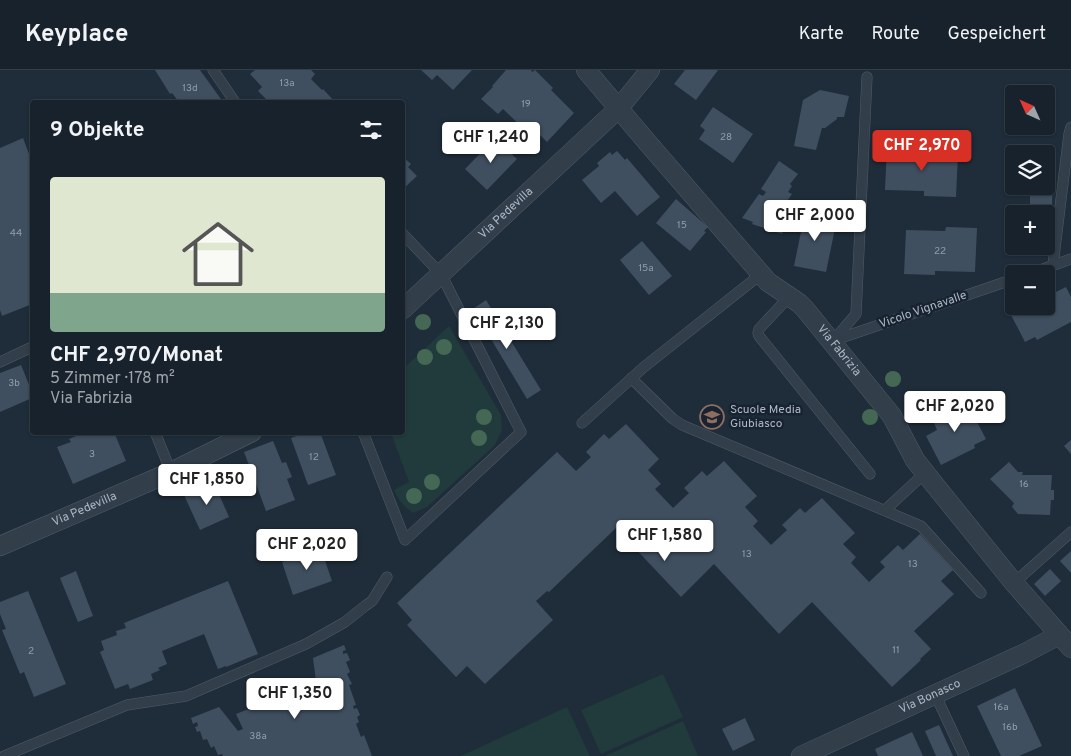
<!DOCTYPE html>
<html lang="de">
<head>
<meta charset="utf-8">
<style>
	body { margin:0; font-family:Overpass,sans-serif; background:#242f38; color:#f1f3f6; height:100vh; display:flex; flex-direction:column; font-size:19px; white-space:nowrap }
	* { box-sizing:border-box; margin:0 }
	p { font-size:16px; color:#9ea4a9 }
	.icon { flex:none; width:28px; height:28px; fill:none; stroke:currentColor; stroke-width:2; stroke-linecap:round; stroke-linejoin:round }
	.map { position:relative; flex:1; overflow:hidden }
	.sheet { position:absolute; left:30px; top:30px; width:375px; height:335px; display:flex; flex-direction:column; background:#17222c; border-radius:5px; box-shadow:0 1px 4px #0004,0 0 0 1px #363f48 }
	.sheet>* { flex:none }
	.needle { width:32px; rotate:315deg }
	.tools { position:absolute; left:1005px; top:15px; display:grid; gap:10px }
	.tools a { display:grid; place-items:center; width:50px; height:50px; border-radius:5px; background:#17222c; box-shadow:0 1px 4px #0004,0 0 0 1px #363f48; font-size:25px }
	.price { position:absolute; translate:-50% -42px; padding:0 11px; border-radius:5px; background:#fff; color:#222; font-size:16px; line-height:32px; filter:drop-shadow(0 1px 2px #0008) }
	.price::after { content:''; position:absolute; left:50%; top:30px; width:15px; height:11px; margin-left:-8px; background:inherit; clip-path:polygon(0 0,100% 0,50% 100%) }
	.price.selected { background:#d93025; color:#fff }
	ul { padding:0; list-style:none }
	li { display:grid; align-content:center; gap:10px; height:265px; padding:0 20px }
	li+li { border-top:1px solid #363f48 }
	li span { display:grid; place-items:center; height:155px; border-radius:5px; color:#555 }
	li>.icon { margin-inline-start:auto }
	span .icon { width:90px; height:90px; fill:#fffc; stroke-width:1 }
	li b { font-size:21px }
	h2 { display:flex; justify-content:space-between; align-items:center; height:60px; padding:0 20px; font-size:21px }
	header { display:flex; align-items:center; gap:30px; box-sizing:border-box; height:70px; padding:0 25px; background:#17222c; border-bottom:1px solid #363f48 }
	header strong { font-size:24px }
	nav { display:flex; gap:28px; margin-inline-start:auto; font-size:18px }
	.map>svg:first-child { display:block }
</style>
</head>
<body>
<header>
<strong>Keyplace</strong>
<nav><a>Karte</a><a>Route</a><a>Gespeichert</a></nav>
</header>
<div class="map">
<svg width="1071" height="686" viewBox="0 0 1071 686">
	<rect width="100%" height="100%" fill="#1f2d3a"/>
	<!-- green -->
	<g fill="#213a3b">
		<path d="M449 256 501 345 502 360 495 375 427 437 413 443C405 437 398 430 394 420L409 412 391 363 402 362 403 299Z"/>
		<path d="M663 604 683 647 601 684 581 640Z"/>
		<path d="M567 637 590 686H461Z"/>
		<path d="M683 651 698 686H605Z"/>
	</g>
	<!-- building -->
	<g fill="#3f4f5f">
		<path d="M155 0H200L223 32H179L172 23 170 24Z"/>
		<path d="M255 0H311L315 4 311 9 322 20 323 19 335 32H269L258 21 262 17 250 4Z"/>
		<path d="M421 0H472L453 20 437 5 432 10Z"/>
		<path d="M506 0H531L532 2 535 0 553 18 551 20 574 43 547 72 531 56 526 61 503 39 498 44 481 29 493 17 492 16Z"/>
		<path d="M685 0H718L696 30 674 14Z"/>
		<path d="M820 20 849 26 844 47H837V49L825 58H822L816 80 794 76 803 30Z"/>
		<path d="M713 37 753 64 733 93 699 69 705 60 700 56Z"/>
		<path d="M23 68 32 92V234L2 246 0 240V78Z"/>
		<path d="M495 68 517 89 487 120 465 99Z"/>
		<path d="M887 76 919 77V82L958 83 956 127 924 126V121L885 120Z"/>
		<path d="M617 81 625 90 627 88 660 127 637 146 615 121 601 133 582 110 599 96 597 93 610 82 612 85Z"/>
		<path d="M402 86 411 94 408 97 417 106 402 120Z"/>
		<path d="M1010 90 1014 91V112H1009Z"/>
		<path d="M779 91 798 104 790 114 792 116 788 122 792 124 783 137 789 141 782 164 752 154 753 152 742 148 759 124 763 126 766 122 761 119Z"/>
		<path d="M1046 92H1053L1052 136 1030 135V116H1046Z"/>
		<path d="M676 129 708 157 704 161 706 162 690 181 656 153Z"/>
		<path d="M805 142 837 149 826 202 794 196Z"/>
		<path d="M946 157 977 158 975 202 935 201V205L904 204 906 160 945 161Z"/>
		<path d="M642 171 672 206 649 225 620 190Z"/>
		<path d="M1066 217 1071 227V252L1037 270 1035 267 1025 272 1010 243 1024 236H1046V227Z"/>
		<path d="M486 230 541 320 527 329 473 239Z"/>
		<path d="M21 295 32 322V328L0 342V303Z"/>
		<path d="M966 331 986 369 974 375 975 378 941 395 926 366 937 360 932 348Z"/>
		<path d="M626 354 659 389 648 400 661 414 655 419 673 438 689 423 684 418 702 401 707 406 724 391 757 426 745 437 758 451 753 456 771 475 787 460 782 455 800 438 805 443 822 428 855 463 843 474 856 487 851 493 869 512 885 497 880 492 898 475 903 480 920 464 953 500 941 511 954 524 914 561 931 579 920 589 921 590 892 617 812 532 779 564 714 494 681 527 616 458 549 522 547 521 536 531 553 550 485 614 467 596 456 607 407 555 412 550 397 533 557 382 576 401 591 387 586 382 604 364 609 369Z"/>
		<path d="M86 362H114L126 391 73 414 57 377 71 372 69 369Z"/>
		<path d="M307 362H320L336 405 308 415 291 368Z"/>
		<path d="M1071 370V384L1064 376Z"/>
		<path d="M273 371 282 393 286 392 292 407 287 409 295 430 266 441 244 382Z"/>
		<path d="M1009 392 1018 402H1023L1022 405H1052L1051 420H1054V430H1051L1050 445 1018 444 1012 437 1014 433 990 409Z"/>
		<path d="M214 413 229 447 200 460 184 425Z"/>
		<path d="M309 477 311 482 321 479 332 511 293 525 282 492 299 486 297 481Z"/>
		<path d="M1071 481V503L1060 491Z"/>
		<path d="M1050 499 1061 511 1045 526 1034 514Z"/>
		<path d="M76 501 93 546 78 552 60 508Z"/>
		<path d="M228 511 258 584 226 597V596L218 599 204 564 162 581 167 594 158 598 160 600 151 604 153 610 130 619 128 614 115 619 100 582 104 580 101 571 117 565 116 561 126 558 124 553Z"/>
		<path d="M28 521 66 614 34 627 24 602 20 604 2 560 6 559 0 544V532Z"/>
		<path d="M344 575 346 580 343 581V584L347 583 350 590 346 592 350 602 347 604 352 614 349 615 356 635 353 636 354 639 357 638 360 645 357 647 359 652 356 654 361 667 364 665 372 686H223L222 684 218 685 214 676 211 678 207 669 203 670 200 661 197 662 195 657 198 656 197 652 193 654 191 648 219 637 238 661 243 659 236 644 299 619 302 625 317 619 313 588Z"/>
		<path d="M1015 618 1042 676 1019 686H1001L977 636Z"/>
		<path d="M745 648 755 670 733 681 722 659Z"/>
		<path d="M939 655 953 686H936L925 661Z"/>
		<path d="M912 662 923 686H878L875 679Z"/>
	</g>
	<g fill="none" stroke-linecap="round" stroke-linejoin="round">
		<!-- lane casing -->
		<g stroke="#505c68" stroke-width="11">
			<g id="lane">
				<path d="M213 0 235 32"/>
				<path d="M1053 195 1069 64 1071 57"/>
				<path d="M1029 204 1071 189"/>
				<path d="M789 227 759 259 758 263 759 266 870 404"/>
				<path d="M832 271 1014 209"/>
				<path d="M832 272 856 244 867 7"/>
				<path d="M0 292 32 277"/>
				<path d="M631 308 673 349 682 355 921 456 981 523"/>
				<path d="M582 353 644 297 761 204"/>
				<path d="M155 362 171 402"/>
				<path d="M363 362 405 470 521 362 441 204 402 163"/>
				<path d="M885 440 925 403"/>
				<path d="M1014 513 1071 462"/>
				<path d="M935 624 964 686"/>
				<path d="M4 686 127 635 186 626 306 574 345 552 365 536 372 531 387 507"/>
			</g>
		</g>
		<!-- street casing -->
		<g stroke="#505c68" stroke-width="20">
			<g id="street">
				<path id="s1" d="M586 0 647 72 768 212 799 233 805 239 892 346 915 390 934 414 1014 513 1071 578"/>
				<path id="s2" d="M402 240 619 38 650 0"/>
				<path id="s3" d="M0 476 171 402 252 362"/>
				<path id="s4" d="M801 686 1025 583 1059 565"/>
			</g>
		</g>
		<!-- lane -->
		<use href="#lane" stroke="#323e4a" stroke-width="10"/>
		<!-- street -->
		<use href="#street" stroke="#323e4a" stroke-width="19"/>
	</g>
	<!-- trees -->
	<g fill="#446854">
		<circle cx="423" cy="252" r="8"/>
		<circle cx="444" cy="277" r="8"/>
		<circle cx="425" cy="287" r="8"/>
		<circle cx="893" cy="309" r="8"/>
		<circle cx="484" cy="347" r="8"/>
		<circle cx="870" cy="347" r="8"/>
		<circle cx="479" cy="368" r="8"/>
		<circle cx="432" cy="412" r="8"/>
		<circle cx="414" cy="426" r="8"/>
	</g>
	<!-- icons -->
	<defs>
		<g id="school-ring" transform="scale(1.25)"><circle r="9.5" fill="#18232f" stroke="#8d6e63" stroke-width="1.5"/><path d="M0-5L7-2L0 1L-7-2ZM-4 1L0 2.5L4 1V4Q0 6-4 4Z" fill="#8d6e63"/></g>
	</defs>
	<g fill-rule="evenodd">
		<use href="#school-ring" x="712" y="347"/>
	</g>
	<g text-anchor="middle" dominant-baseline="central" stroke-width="5" stroke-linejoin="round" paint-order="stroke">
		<!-- number labels -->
		<g font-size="10" fill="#929ead">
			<text x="287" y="13">13a</text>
			<text x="190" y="18">13d</text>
			<text x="526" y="34">19</text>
			<text x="726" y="67">28</text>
			<text x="682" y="155">15</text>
			<text x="16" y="163">44</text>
			<text x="940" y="181">22</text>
			<text x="646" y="198">15a</text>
			<text x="14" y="313">3b</text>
			<text x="92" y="384">3</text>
			<text x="314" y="387">12</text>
			<text x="1024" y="414">16</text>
			<text x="747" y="484">13</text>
			<text x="913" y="494">13</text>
			<text x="896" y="580">11</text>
			<text x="31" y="581">2</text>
			<text x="1001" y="637">16a</text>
			<text x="1010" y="657">16b</text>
			<text x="258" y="666">38a</text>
		</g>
		<!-- street labels -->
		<g font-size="12" fill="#adb9c7" stroke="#18232f">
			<text stroke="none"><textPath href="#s2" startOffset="142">Via Pedevilla</textPath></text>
			<text transform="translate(923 240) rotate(-19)">Vicolo Vignavalle</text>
			<text stroke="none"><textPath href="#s1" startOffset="379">Via Fabrizia</textPath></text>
			<text stroke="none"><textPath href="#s3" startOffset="92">Via Pedevilla</textPath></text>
			<text stroke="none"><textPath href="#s4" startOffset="142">Via Bonasco</textPath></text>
		</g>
		<!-- poi labels -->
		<g font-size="12" fill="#adb9c7" stroke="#18232f" text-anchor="start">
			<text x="730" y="340">Scuole Media<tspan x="730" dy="14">Giubiasco</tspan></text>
		</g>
	</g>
</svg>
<div class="tools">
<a><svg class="needle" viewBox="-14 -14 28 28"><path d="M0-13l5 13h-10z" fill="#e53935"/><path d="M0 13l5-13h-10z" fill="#9ea4a9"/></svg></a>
<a><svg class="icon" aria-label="layers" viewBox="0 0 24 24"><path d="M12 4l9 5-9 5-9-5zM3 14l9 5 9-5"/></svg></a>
<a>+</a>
<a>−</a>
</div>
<b class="price" style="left:491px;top:94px">CHF 1,240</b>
<b class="price selected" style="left:922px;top:102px">CHF 2,970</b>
<b class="price" style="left:815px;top:172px">CHF 2,000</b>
<b class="price" style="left:507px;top:280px">CHF 2,130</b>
<b class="price" style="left:955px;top:363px">CHF 2,020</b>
<b class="price" style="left:207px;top:436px">CHF 1,850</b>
<b class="price" style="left:665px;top:492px">CHF 1,580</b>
<b class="price" style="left:307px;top:501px">CHF 2,020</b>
<b class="price" style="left:295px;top:650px">CHF 1,350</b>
<section class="sheet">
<h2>9 Objekte<svg class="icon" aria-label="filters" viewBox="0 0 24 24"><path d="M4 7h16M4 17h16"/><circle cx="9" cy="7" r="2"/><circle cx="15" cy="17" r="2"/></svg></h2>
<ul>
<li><span style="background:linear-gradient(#dfe7d0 75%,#7fa58c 0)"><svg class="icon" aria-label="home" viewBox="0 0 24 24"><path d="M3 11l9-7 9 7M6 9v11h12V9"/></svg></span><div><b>CHF 2,970/Monat</b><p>5 Zimmer · 178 m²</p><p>Via Fabrizia</p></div></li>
</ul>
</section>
</div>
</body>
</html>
